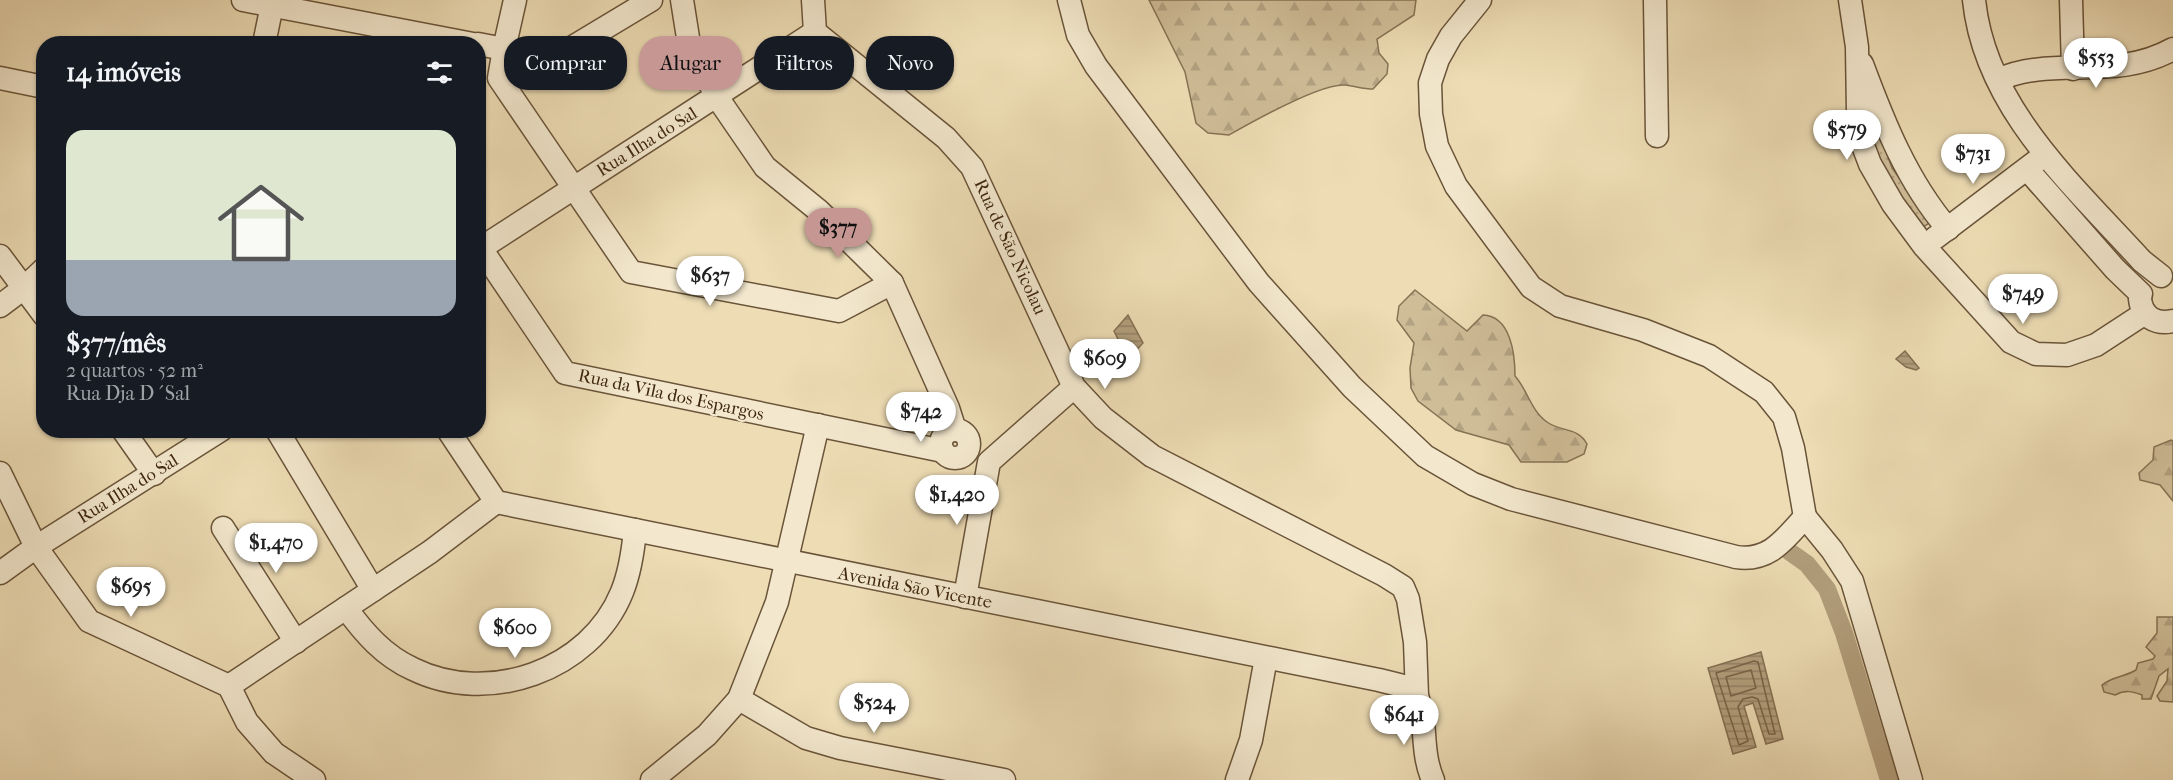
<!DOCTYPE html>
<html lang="pt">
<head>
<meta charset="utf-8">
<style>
	body { margin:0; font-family:"IM FELL French Canon",serif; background:#20242c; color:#f1f3f6; height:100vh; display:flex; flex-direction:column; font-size:22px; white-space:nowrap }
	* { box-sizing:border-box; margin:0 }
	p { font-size:20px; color:#9ea1a6 }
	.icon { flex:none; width:33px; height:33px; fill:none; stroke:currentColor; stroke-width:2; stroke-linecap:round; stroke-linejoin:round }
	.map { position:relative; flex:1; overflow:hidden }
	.drawer { position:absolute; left:36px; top:36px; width:450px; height:402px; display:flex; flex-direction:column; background:#171b24; border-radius:24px; box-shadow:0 2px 4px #0004 }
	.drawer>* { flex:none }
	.hud { position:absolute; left:504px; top:36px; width:570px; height:54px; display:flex; gap:12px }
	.price { position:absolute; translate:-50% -51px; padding:0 14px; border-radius:21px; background:#fff; color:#222; font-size:20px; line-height:39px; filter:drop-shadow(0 2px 3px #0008) }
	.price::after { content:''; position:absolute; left:50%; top:36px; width:18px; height:14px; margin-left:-9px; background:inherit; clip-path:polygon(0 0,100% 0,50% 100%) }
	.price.on { background:#c59692; color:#111 }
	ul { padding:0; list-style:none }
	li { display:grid; align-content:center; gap:12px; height:318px; padding:0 30px }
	li span { display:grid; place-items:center; height:186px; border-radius:18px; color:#555 }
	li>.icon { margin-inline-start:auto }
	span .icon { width:108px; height:108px; fill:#fffc; stroke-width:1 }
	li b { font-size:26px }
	h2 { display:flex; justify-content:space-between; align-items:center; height:72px; padding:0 30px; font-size:26px }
	.tag { padding:0 21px; border-radius:24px; background:#171b24; box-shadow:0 2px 4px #0004; font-size:21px; line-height:54px }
	.tag.on { background:#c59692; color:#111 }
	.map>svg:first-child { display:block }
</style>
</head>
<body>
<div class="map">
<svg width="2173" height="780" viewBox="0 0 2173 780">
	<defs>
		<pattern id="grass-dots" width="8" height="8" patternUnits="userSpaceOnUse" patternTransform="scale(1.5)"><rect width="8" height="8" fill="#cfbd98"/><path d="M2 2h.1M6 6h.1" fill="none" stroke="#b3a282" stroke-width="1.8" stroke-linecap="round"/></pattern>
		<pattern id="forest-firs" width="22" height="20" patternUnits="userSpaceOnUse" patternTransform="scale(1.5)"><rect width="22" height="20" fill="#cfbd98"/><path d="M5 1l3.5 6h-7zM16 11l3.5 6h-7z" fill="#b3a282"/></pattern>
		<pattern id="water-rules" width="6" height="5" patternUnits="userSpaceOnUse" patternTransform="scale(1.5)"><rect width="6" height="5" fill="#b29e7c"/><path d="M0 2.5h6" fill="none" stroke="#928164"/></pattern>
	</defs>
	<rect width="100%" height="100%" fill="#eddcb4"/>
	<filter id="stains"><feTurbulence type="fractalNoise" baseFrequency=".00333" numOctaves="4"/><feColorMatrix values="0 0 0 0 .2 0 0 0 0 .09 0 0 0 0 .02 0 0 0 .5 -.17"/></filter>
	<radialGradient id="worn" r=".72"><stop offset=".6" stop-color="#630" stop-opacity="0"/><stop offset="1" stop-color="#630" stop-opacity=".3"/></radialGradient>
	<!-- grass -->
	<path fill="url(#grass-dots)" stroke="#877254" stroke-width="1.5" d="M1872 122H1875L1892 168 1929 220 1928 224 1923 227C1908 207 1862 148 1872 122Z"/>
	<!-- forest -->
	<g fill="url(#forest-firs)" stroke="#877254" stroke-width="1.5">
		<path d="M1149 0H1416L1414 15 1377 39 1379 53 1388 64 1387 74 1373 89C1363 89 1355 86 1345 85 1320 83 1252 122 1229 135L1208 133 1196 123 1185 72Z"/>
		<path d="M1415 290 1467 331 1483 315C1511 316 1515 355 1515 376 1527 389 1531 411 1547 422 1561 432 1578 427 1587 444L1584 454 1567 462H1521L1509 445 1456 430 1418 401 1411 388 1410 368 1414 343 1397 320 1399 306Z"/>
		<path d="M2171 440 2173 441V501L2160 485 2140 480 2139 473 2153 460 2154 447Z"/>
		<path d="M2157 617H2173V702L2160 701 2157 696 2167 681 2168 669 2159 676 2151 699H2142V695C2132 691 2125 690 2115 695L2104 692 2102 685C2113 676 2125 677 2136 670L2138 663 2153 659 2155 656 2146 647 2157 633Z"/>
	</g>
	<!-- water -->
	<g fill="url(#water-rules)" stroke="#846e51" stroke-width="1.5">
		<path d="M1128 315 1143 343 1128 359 1114 331Z"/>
		<path d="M1905 351 1919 368 1916 370 1906 367 1896 359Z"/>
		<path d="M1761 652 1783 739 1766 744 1753 703 1744 706 1756 747 1733 754 1708 668Z"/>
	</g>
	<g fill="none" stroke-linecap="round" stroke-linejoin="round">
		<!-- shore -->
		<g stroke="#786246" stroke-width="1.5">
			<path d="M1754 661 1758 662 1775 734H1769L1758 699 1752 697 1743 699 1738 707 1748 741 1739 745 1716 673Z"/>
			<path d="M1751 670 1756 688 1731 696 1726 677Z"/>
		</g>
		<!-- canal -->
		<path stroke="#b29e7c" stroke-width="18" d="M1790 552 1807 564 1827 589 1844 633 1889 780"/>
		<!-- minor casing -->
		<g stroke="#6a5439" stroke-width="25">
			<g id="minor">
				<path d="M243 0 473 44"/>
				<path d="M515 0 504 49 558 56 651 0"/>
				<path d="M682 0 689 44 717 97 765 167 819 211 892 283 948 408 955 430"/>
				<path d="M813 0 815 32 946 138 972 167 1074 387 1103 418 1152 456 1384 575 1403 587 1408 599 1415 642 1417 696C1428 723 1420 750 1433 780"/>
				<path d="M1069 0 1078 35 1096 66 1259 283 1352 387 1425 456 1473 484 1511 499 1736 557C1769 562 1784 540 1805 517L1832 550 1852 581 1911 780"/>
				<path d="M1480 0 1451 36 1438 59 1430 83 1431 114 1437 146 1456 186 1531 287 1560 306 1643 330 1709 356 1764 392 1784 417 1793 448 1805 517"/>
				<path d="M1655 0 1657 136"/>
				<path d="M1850 0 1857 47 1858 114 1862 143 1870 164 1893 204 1924 246 2011 342 2036 354 2067 355 2096 345 2145 313"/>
				<path d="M1974 0C1985 108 2073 185 2142 261L2161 276"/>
				<path d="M2071 0 2073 69"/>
				<path d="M264 44 273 0"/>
				<path d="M478 44 504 49 499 78 631 272 839 311 892 283"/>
				<path d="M1862 64C1884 123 1907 181 1948 229"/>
				<path d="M0 78 44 87"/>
				<path d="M1998 80C2052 55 2114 82 2173 49"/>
				<path d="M2027 169 2115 269 2141 294"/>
				<path d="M1935 238 2038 160"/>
				<path d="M478 244 565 373 943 451"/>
				<path d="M478 250 815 32"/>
				<path d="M0 256 44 315"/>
				<path d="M2140 299C2142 317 2156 325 2173 321"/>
				<path d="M0 306 24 288 44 269"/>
				<path d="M123 430 154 474"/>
				<path d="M277 430 373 590"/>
				<path d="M448 430 496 502 1379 680 1403 686 1417 696"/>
				<circle cx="955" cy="444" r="14"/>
				<path d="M0 473 36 547 89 621 229 686 247 722 274 753 314 780"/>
				<path d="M223 528 296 642"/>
				<path d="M0 573 36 547 221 430"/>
				<path d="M965 597 989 462 1074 387"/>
				<path d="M346 608C364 633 384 656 413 669 488 706 590 671 622 592 630 572 633 552 635 530"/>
				<path d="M229 686 430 552 496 502"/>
				<path d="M739 699 806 738 840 748 1004 780"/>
				<path d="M652 780 707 735 739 699 777 602 818 425"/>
				<path d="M1237 780 1251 740 1266 658"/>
			</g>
		</g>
		<!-- minor -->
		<use href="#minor" stroke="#f3e8ce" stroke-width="22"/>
	</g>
	<g text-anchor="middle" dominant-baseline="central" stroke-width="4.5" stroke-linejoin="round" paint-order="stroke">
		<!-- street labels -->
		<g font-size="18" fill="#3f2710" stroke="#f3e8ce">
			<text transform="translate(647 142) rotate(-32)">Rua Ilha do Sal</text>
			<text transform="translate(1010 247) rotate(65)">Rua de São Nicolau</text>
			<text transform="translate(671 395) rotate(12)">Rua da Vila dos Espargos</text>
			<text transform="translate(128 489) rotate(-32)">Rua Ilha do Sal</text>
			<text transform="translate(915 588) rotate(11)">Avenida São Vicente</text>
		</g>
	</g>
	<rect width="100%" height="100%" filter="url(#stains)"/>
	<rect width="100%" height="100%" fill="url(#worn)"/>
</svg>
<b class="price" style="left:2096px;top:89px">$553</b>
<b class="price" style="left:1847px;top:161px">$579</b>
<b class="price" style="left:1973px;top:185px">$731</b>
<b class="price on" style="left:838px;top:259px">$377</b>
<b class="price" style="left:710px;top:307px">$637</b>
<b class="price" style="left:2023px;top:325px">$749</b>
<b class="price" style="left:1105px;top:390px">$609</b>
<b class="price" style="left:921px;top:443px">$742</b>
<b class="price" style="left:957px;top:526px">$1,420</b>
<b class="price" style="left:276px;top:574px">$1,470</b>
<b class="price" style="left:131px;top:618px">$695</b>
<b class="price" style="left:515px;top:659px">$600</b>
<b class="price" style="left:874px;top:734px">$524</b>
<b class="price" style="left:1404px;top:746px">$641</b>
<div class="hud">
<a class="tag">Comprar</a>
<a class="tag on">Alugar</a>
<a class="tag">Filtros</a>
<a class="tag">Novo</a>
</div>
<section class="drawer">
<h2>14 imóveis<svg class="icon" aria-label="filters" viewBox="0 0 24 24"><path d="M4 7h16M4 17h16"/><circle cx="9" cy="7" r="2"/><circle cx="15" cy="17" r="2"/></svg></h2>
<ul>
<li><span style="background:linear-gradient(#dfe7d0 70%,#9aa5b1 0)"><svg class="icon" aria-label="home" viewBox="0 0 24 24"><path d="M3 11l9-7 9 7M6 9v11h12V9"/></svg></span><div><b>$377/mês</b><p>2 quartos · 52 m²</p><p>Rua Dja D´Sal</p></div></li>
</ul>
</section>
</div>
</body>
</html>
